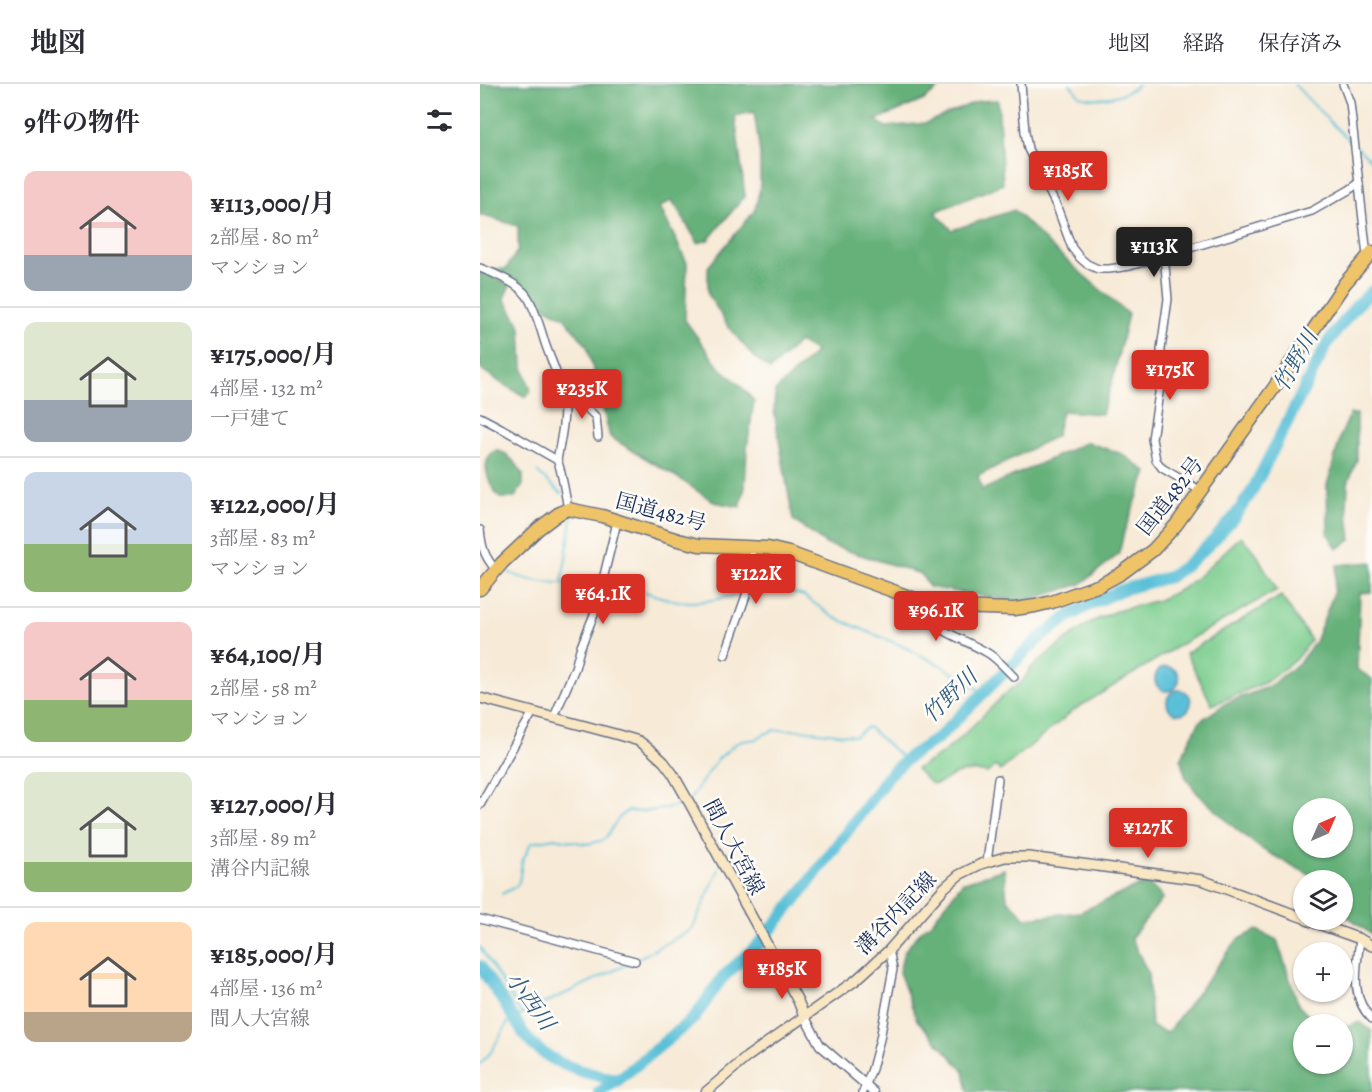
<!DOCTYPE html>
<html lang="ja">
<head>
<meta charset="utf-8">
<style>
	body { margin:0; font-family:Alegreya,"Noto Serif JP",serif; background:#f7f7f7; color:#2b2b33; height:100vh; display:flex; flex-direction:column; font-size:22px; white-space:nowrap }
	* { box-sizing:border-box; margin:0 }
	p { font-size:20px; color:#7c7c81 }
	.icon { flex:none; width:33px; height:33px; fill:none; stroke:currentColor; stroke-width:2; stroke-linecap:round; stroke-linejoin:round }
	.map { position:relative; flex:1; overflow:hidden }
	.details { display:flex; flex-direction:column; background:#fff; width:480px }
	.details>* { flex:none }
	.needle { width:39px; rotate:45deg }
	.fabs { position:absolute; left:813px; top:714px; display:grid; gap:12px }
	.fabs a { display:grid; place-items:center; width:60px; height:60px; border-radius:50%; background:#fff; box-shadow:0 2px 4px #0004; font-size:30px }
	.price { position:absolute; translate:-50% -51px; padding:0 14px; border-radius:6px; background:#d93025; color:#fff; font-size:20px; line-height:39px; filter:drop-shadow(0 2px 3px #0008) }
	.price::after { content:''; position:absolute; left:50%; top:36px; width:18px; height:14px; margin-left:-9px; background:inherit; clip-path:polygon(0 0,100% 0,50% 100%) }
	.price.active { background:#222; color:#fff }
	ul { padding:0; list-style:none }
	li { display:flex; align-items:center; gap:18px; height:150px; padding:0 24px }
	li+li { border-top:2px solid #e1e1e2 }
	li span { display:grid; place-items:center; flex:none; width:168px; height:120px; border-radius:12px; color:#555 }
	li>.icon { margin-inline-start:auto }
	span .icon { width:72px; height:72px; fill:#fffc; stroke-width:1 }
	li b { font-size:26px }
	h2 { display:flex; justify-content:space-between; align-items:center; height:72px; padding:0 24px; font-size:26px }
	header { display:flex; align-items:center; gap:36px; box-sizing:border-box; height:84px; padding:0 30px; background:#fff; border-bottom:2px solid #e1e1e2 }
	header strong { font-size:28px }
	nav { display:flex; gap:33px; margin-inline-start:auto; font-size:21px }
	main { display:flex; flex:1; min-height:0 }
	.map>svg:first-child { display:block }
</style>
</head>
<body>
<header>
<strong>地図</strong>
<nav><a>地図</a><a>経路</a><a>保存済み</a></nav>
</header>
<main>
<section class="details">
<h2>9件の物件<svg class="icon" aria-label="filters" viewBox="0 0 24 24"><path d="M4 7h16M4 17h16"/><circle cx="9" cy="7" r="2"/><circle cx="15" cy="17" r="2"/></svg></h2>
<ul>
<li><span style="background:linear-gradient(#f6c9c9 70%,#9aa5b1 0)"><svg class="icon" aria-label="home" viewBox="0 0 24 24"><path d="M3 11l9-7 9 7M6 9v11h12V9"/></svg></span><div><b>¥113,000/月</b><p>2部屋 · 80 m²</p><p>マンション</p></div></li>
<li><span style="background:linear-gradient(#dfe7d0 65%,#9aa5b1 0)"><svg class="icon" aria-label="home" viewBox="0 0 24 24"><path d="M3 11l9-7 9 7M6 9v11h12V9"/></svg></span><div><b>¥175,000/月</b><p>4部屋 · 132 m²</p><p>一戸建て</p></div></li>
<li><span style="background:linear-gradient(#c9d6e8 60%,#8fb573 0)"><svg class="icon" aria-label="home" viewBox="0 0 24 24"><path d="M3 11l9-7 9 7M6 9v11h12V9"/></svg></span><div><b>¥122,000/月</b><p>3部屋 · 83 m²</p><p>マンション</p></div></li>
<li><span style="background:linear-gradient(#f6c9c9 65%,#8fb573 0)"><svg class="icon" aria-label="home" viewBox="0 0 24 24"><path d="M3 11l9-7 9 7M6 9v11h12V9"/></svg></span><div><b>¥64,100/月</b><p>2部屋 · 58 m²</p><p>マンション</p></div></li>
<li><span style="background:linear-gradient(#dfe7d0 75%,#8fb573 0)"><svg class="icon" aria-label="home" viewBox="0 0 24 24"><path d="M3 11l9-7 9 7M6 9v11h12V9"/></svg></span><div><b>¥127,000/月</b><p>3部屋 · 89 m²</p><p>溝谷内記線</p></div></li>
<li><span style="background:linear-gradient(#ffd9b3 75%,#b9a48a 0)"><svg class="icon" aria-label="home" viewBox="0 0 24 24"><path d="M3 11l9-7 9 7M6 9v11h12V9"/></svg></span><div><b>¥185,000/月</b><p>4部屋 · 136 m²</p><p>間人大宮線</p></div></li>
</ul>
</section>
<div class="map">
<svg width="892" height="1008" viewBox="0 0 892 1008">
	<rect width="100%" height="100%" fill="#fdfcf7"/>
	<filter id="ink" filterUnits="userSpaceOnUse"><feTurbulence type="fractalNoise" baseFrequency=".0167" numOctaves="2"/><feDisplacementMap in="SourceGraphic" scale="12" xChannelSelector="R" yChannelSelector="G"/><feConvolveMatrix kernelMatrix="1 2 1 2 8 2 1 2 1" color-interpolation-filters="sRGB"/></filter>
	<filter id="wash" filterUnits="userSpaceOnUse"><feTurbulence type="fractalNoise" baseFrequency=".008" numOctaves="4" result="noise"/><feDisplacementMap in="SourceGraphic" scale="24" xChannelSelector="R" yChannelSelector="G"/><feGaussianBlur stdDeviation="1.35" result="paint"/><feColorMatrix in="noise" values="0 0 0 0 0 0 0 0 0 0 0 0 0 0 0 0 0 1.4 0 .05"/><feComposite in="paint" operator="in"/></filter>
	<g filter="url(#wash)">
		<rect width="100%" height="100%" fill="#f7ead7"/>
		<!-- green -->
		<g fill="#7dce8f" stroke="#4c7e76" stroke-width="1.5">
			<path d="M761 452 777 471 797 506 698 562 594 626 520 687 516 682 507 689 495 687 478 689 457 700 450 699 436 685 460 671 476 658 529 606 541 599 551 584 570 568 611 538 636 527 679 516 703 504 721 490Z"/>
			<path d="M801 512 831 556 815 576 786 598 732 621 706 569Z"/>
		</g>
		<!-- forest -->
		<g fill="#66b17a" stroke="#40706c" stroke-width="1.5" fill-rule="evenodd">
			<path d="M0 0H464L444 16 396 36 406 43 446 39 498 17 518 16 523 100 455 128 472 146 534 126 575 166 648 230 633 294 622 330 582 327 576 352 498 392 502 406 607 358 642 370 667 388 644 448 639 470 601 500 556 514 534 517 449 503 441 490 346 460 313 436 294 327 295 307 336 268 319 258 290 286 274 273 249 244 228 210V183L275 126 280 104V70L274 28 255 32 265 112 228 156 218 159 192 116 180 123 207 179 205 236 238 282 259 300 274 317 267 364 265 403 260 423 234 418 195 392 130 353 107 262 84 233 55 218 41 202 13 187 15 185H26L38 166V142L0 131Z"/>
			<path d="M0 186 30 201 24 214 41 243 43 283 51 307 46 313 21 299 0 284Z"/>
			<path d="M870 330H877V376L868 399 867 420 871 456 857 465 848 450 847 401 861 351Z"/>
			<path d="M16 366 26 370 37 381 43 391V401L34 414H20C12 406 1 384 9 373 10 370 14 368 16 366Z"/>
			<path d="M892 478V508L880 509 877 585 892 595V851L863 829 862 796H839L780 764 756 745 717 709 706 694 701 676 708 659 720 637 748 618 788 603 818 580 835 558 853 511 857 481ZM824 724H862V764H824Z"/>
			<path d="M524 785 527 815 546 834 600 828 667 798 683 814 651 854 668 889 671 942 687 949 757 856 777 846 797 856 819 922 837 940H824V980H862L863 944 880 938 892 947V1008H488L484 987 437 936 419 888 424 868 439 849 453 837 482 799Z"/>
		</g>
		<!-- water -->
		<g fill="#5ac0d8" stroke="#3a789b" stroke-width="1.5">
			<circle cx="687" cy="595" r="12"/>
			<circle cx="699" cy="618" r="12"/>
		</g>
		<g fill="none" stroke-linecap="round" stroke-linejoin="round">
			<!-- stream -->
			<g stroke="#5ac0d8" stroke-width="2">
				<path d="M590 0C593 3 596 8 599 11 611 18 639 13 650 6 652 6 657 1 658 0"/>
				<path d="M814 0 850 38 871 58"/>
				<path d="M877 63 892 77"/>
				<path d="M57 388 82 410"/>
				<path d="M23 485C58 507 103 495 141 501 165 506 188 519 213 518 230 518 247 513 264 509"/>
				<path d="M82 498 93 430"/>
				<path d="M269 508 291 505 307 507 324 512 355 534 420 561 462 582 504 609"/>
				<path d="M210 715 237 676 255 660 262 657 277 655 282 651 295 646H321L375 652 388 643 425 676"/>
				<path d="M22 810 35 803 39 798 42 778 51 759 74 754 107 760 124 756 138 735 147 727C165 730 188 724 206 719"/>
				<path d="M0 863 42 930"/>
				<path d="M155 876 209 847 213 843 239 785"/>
				<path d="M0 980 11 968 28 938 42 930 150 879"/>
			</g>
			<!-- river -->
			<g stroke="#5ac0d8" stroke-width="12">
				<path d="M0 882C11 899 22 916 33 933 39 942 45 953 52 960 75 982 108 990 138 996"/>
				<path d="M119 1008 138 996 214 934 242 894 280 859 327 801 410 690 430 672 458 654 556 557 588 533 611 520 641 506 689 493 704 483 733 457 755 432 771 409 848 258 876 222 892 207"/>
			</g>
		</g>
	</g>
	<g filter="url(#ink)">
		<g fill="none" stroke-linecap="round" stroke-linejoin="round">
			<!-- minor casing -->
			<g stroke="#687088" stroke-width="10">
				<g id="minor">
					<path d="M541 0 545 48 548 65 577 123 592 164 600 174 607 180 618 185H629L650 182 832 127 869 106 879 99"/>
					<path d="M863 0 870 19 887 172"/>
					<path d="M684 171 688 215 681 265V296L672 355 676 376 682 384 721 407"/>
					<path d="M0 184C14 189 39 200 47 212 55 224 61 246 65 259 71 277 80 294 83 312 86 333 81 355 77 376 81 382 86 415 88 425"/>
					<path d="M83 313 92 310 116 333 118 353"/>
					<path d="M0 333 21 344 77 376"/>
					<path d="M0 446C2 464 4 472 16 486"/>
					<path d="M426 514C445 543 478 552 506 568 517 574 525 584 534 593"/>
					<path d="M245 571 269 503 272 464"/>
					<path d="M74 633 95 584 100 565 115 528 137 438"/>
					<path d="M0 721 53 628"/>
					<path d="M507 778 518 695"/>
					<path d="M0 835 155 877"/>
					<path d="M880 855C877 883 869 913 892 935"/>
					<path d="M383 1008 392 985 400 955 413 885 409 866"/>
				</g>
			</g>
			<!-- tertiary casing -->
			<g stroke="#687088" stroke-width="11">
				<path id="tertiary" d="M324 932 340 961 394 1008"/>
			</g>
			<!-- secondary casing -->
			<g stroke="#687088" stroke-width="12">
				<g id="secondary">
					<path d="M0 614 135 650 159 657 172 667 184 678 193 690 210 720 318 917 324 932"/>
					<path d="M827 836 880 855 892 862"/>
					<path d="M226 1008 267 973 376 896 409 866 464 804 479 791 501 780 525 773H549L722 796 824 834"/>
				</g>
			</g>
			<!-- trunk casing -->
			<g stroke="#687088" stroke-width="15">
				<path id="trunk" d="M0 505 22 479 58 445 78 430 88 425 122 432 198 456 219 461 288 464 309 469 435 515 475 523 534 525 555 522 572 518 594 510 620 501 642 489 673 466 696 441 796 301 865 199 892 168"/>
			</g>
			<!-- minor -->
			<use href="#minor" stroke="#fff" stroke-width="7"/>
			<!-- tertiary -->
			<use href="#tertiary" stroke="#fff" stroke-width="8"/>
			<!-- secondary -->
			<use href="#secondary" stroke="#f9e7c3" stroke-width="9"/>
			<!-- trunk -->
			<use href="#trunk" stroke="#efc469" stroke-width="12"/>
		</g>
	</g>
	<g text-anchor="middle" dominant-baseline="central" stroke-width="5" stroke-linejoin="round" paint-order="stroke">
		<!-- street labels -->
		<g font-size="21" fill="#1b2f5e" stroke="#fdfcf7">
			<text transform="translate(690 412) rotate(-52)">国道482号</text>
			<text transform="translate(181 428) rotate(15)">国道482号</text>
			<text transform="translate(254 763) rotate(62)">間人大宮線</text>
			<text transform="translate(416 829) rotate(-46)">溝谷内記線</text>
		</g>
		<!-- water labels -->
		<g font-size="22" font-style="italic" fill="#2e5a83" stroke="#fdfcf7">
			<text transform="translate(816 277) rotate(-61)">竹野川</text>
			<text transform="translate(470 612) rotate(-44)">竹野川</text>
			<text transform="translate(50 917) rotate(54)">小西川</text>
		</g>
	</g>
</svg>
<div class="fabs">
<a><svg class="needle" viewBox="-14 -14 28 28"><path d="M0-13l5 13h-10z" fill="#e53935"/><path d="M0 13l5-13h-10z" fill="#7c7c81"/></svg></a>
<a><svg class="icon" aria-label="layers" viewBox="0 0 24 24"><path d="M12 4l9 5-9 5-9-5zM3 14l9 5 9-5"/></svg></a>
<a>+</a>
<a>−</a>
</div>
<b class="price" style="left:588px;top:118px">¥185K</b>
<b class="price active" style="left:674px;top:194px">¥113K</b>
<b class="price" style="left:690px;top:317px">¥175K</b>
<b class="price" style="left:102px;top:336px">¥235K</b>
<b class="price" style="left:276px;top:521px">¥122K</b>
<b class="price" style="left:123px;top:541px">¥64.1K</b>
<b class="price" style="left:456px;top:558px">¥96.1K</b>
<b class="price" style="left:668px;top:775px">¥127K</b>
<b class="price" style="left:302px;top:916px">¥185K</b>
</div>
</main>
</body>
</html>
